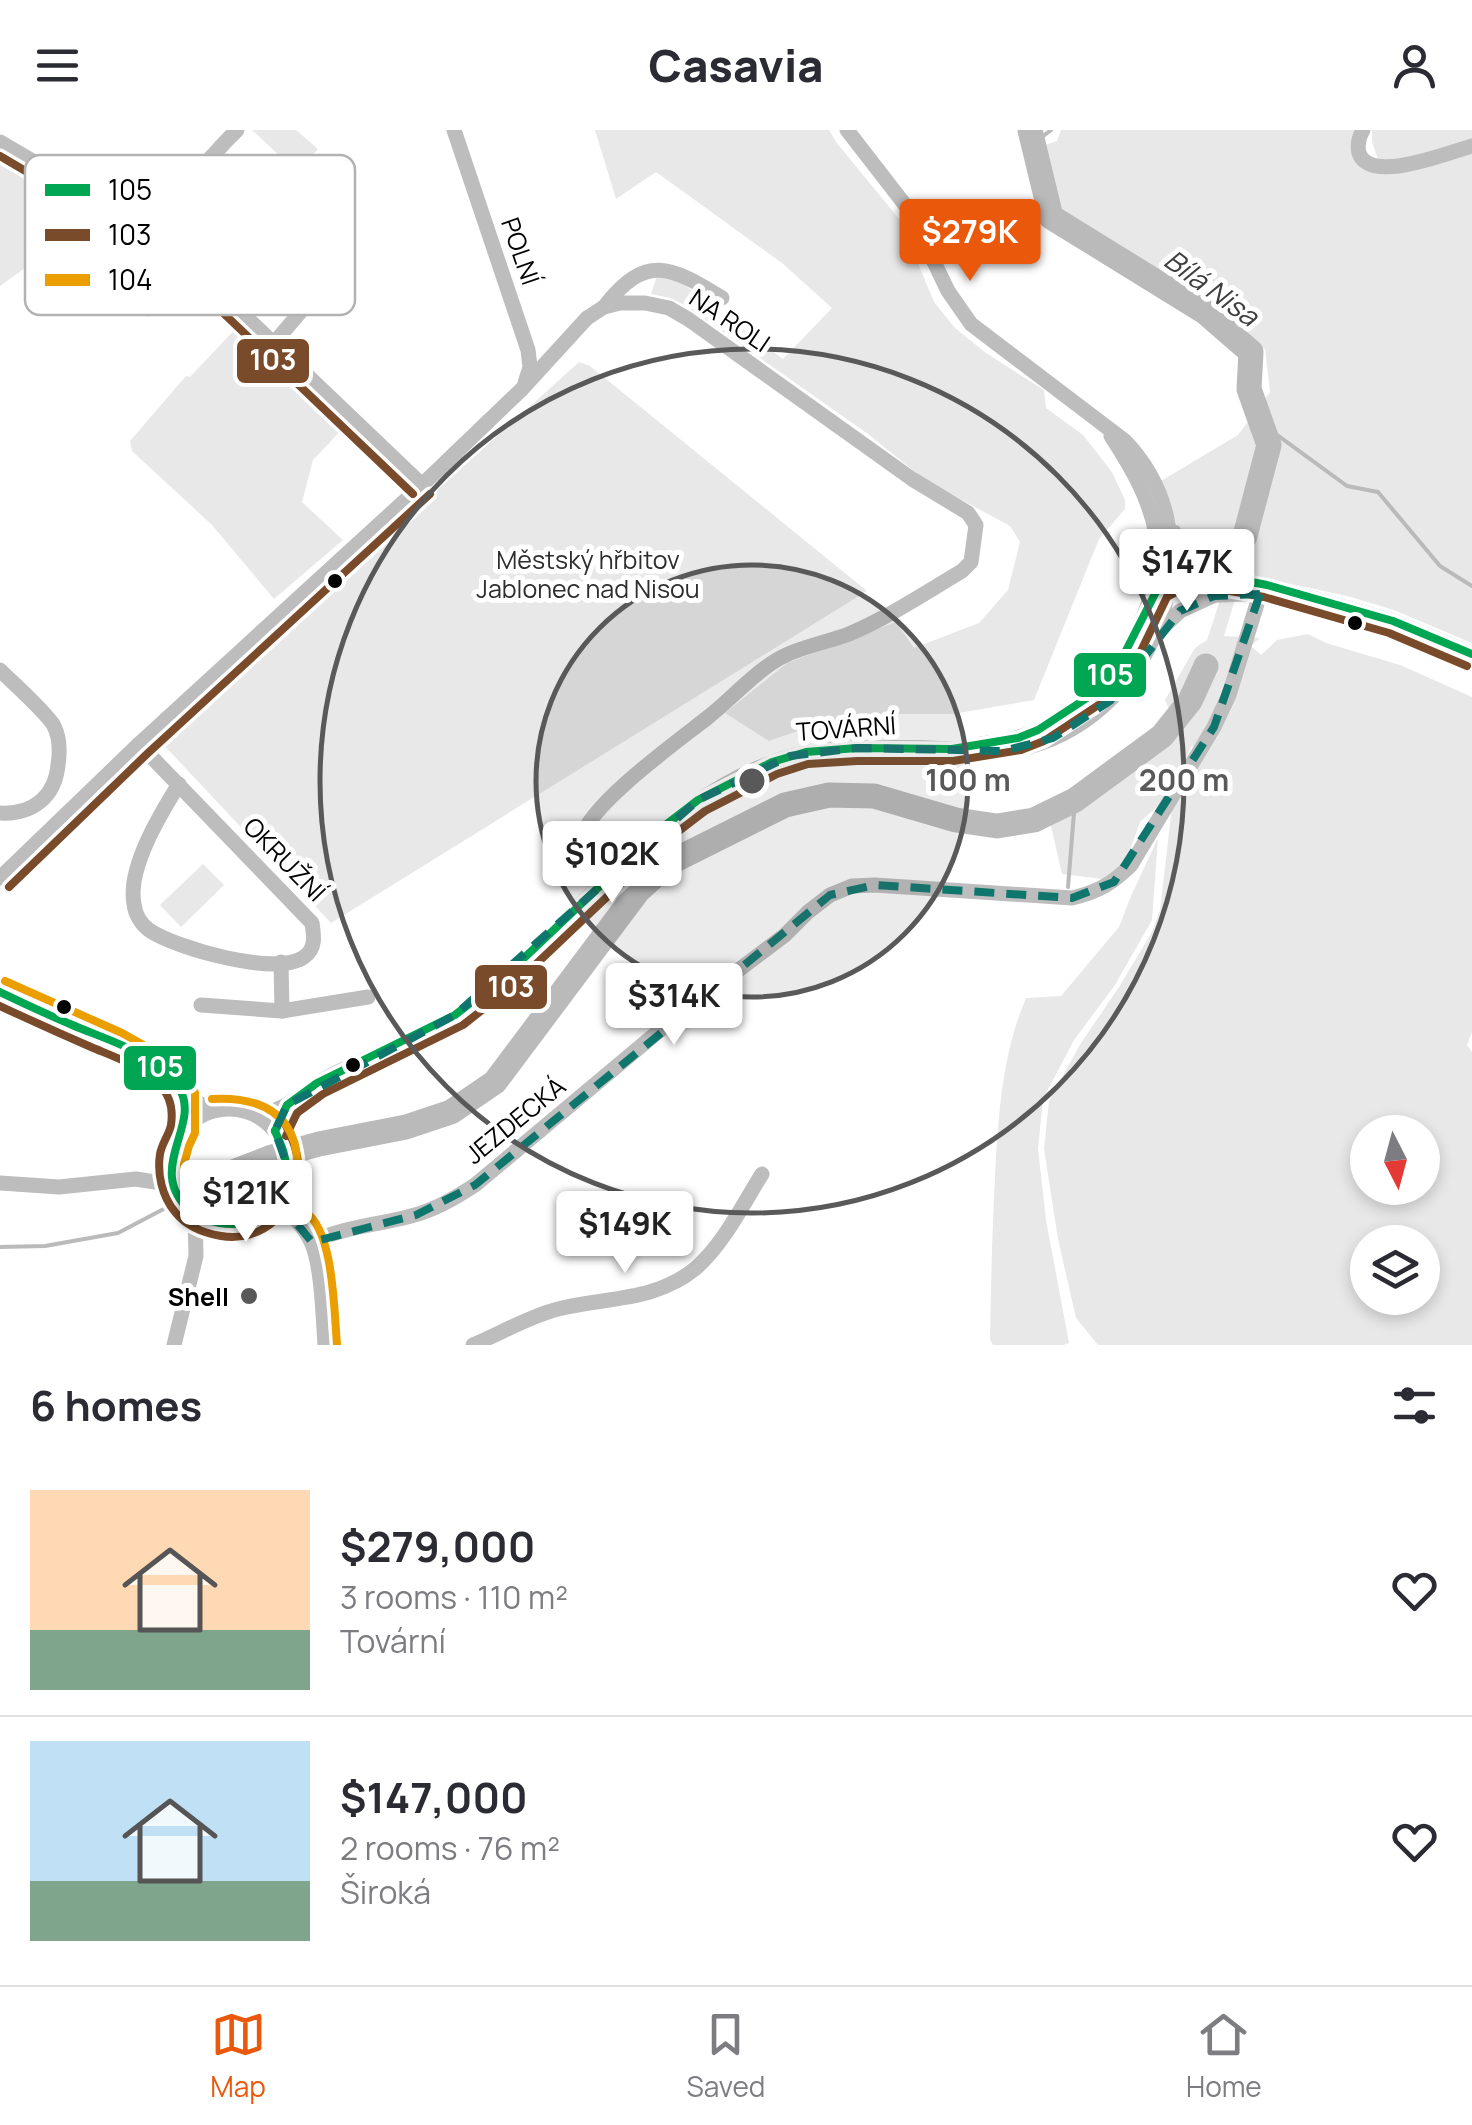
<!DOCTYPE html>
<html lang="en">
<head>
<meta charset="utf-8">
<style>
	body { margin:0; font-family:Manrope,sans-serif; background:#f2f2f3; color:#2b2b33; height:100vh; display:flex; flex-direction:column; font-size:38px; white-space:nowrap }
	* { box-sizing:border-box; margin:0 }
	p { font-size:32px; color:#7c7c81 }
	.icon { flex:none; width:55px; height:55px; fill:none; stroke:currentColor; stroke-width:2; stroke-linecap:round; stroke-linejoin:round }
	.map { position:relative; height:1215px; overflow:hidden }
	.panel { display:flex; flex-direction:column; background:#fff; flex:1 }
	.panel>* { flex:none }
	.needle { width:65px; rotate:174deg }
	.fabs { position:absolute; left:1350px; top:985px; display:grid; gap:20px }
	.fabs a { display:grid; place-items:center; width:90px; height:90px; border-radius:50%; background:#fff; box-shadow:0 5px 15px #0003; font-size:50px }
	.price { position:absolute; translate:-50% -85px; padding:0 22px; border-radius:10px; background:#fff; color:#222; font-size:32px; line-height:65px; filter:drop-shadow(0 2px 5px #0008) }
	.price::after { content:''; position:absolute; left:50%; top:60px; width:30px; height:22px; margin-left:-15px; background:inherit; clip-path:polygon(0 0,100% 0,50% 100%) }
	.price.current { background:#ea580c; color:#fff }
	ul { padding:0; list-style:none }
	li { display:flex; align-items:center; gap:30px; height:250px; padding:0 30px }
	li+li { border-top:2px solid #e1e1e2 }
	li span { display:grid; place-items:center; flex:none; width:280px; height:200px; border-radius:0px; color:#555 }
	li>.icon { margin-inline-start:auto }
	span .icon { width:120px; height:120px; fill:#fffc; stroke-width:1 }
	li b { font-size:42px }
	h2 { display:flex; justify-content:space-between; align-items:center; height:120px; padding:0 30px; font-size:42px }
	header { display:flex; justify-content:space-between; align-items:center; height:130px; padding:0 30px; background:#fff; font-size:45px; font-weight:800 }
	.tabs { display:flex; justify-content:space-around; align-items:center; height:140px; border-top:2px solid #e1e1e2; background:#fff; font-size:28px; color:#7c7c81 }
	.tabs a { display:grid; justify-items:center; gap:5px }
	.tabs .current { color:#ea580c }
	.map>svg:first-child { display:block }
</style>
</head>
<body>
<header><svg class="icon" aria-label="menu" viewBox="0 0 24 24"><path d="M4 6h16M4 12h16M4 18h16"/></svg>Casavia<svg class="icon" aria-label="person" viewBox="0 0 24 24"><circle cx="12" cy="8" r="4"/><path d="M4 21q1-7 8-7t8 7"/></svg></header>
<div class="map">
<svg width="1472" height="1215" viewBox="0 0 1472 1215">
	<rect width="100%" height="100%" fill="#fff"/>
	<!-- green -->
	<g fill="#e8e8e8" fill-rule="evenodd">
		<path d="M252 0H296L318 19 297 42Z"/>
		<path d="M595 0H829L836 12 900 90 934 172 955 198 986 223 1044 260 1046 278 1083 305 1112 342 1125 370V379L1099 409 1034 570 953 584H859L812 596 769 611 725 583 787 533 896 492 914 518 979 493 1008 460 1020 412 1010 396 925 350 868 304 686 176 671 168 651 164 657 146 675 148 783 229 832 178 782 133 656 42 616 69Z"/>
		<path d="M1061 0H1357L1353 25 1363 40 1384 44 1472 22V513L1394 480 1347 466 1218 438C1181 422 1173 385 1161 351L1238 305 1270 262 1265 219 1165 144 1057 83 1039 17 1057 11Z"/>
		<path d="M1372 0H1472V11L1395 34 1378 30 1372 11Z"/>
		<path d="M0 31 107 92 180 148 148 187 94 162 67 125 53 118 0 156Z"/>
		<path d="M239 195 348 293 313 330 302 372 343 410 274 469 212 395 132 321 130 311 186 246 190 247Z"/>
		<path d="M579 232 590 236 867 461 331 793 160 611Z"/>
		<path d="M1222 464 1236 466 1224 506 1260 508 1251 516 1261 525 1277 510 1308 504 1326 513 1400 535 1472 567V902L1467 915 1472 922V1215H1098L1076 1188 1058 1109 1044 1019 1049 971 1081 913 1119 857 1152 802 1160 780 1173 668 1195 623 1192 615 1169 666 1140 692 1119 751 1062 744 1050 692 1089 671 1104 656 1121 646 1174 604 1176 594 1165 570 1195 518 1207 510ZM1368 1002H1422V1058H1368ZM1368 1112H1422V1168H1368Z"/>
		<path d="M1158 708 1152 790 1115 855 1074 910 1043 969 1038 1019 1046 1090 1069 1213 1063 1215H993L990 1210C991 1156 992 1102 995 1048 998 987 1002 924 1026 868L1061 866 1119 797 1131 766Z"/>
		<path d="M203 734 224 755 181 797 160 775Z"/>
	</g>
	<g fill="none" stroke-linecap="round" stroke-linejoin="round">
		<!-- stream -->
		<g stroke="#bababa" stroke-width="4">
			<path d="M1031 5 1042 7 1051 0"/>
			<path d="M1262 294 1347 356 1378 362 1440 436 1472 456"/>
			<path d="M1068 757 1075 670"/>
			<path d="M0 1117 45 1116 118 1103 236 1041"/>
		</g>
		<!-- river -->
		<g stroke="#bababa" stroke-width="25">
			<path d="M1030 0 1051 87 1205 182 1251 222 1249 259 1269 315 1245 406"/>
			<path d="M236 1041 272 1027 319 1014 406 997 451 982 495 952 638 761 669 733 785 675 829 665 874 666 956 690 997 696 1034 690 1075 670 1162 606 1190 571 1206 536"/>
		</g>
		<!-- minor -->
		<g stroke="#bdbdbd" stroke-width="15">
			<path d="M454 0 528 220 530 237 525 253"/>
			<path d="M1363 0C1359 7 1357 15 1359 23 1370 55 1450 22 1472 16"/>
			<path d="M0 12 161 106 422 355"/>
			<path d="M211 27 340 135 275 212"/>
			<path d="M161 106C179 67 206 30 237 0"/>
			<path d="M604 177C646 123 670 136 722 168"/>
			<path d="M1174 402C1180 421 1194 431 1209 444"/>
			<path d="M1166 445C1190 476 1232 461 1266 464"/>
			<path d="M1166 453 1182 445 1209 444 1267 455 1393 491 1472 524"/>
			<path d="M1158 502 1180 481 1213 466"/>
			<path d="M0 540C12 552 48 584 54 596 60 608 60 622 58 635 55 667 32 685 0 683"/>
			<path d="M139 614 312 793C314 806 316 819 304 827 277 847 175 818 149 800 141 794 135 784 134 774 127 738 161 683 179 654"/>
			<path d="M981 614C993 612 1007 611 1019 607 1075 591 1117 546 1140 494 1153 466 1161 435 1156 404 1149 367 1131 337 1111 306"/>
			<path d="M0 748 139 614 422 355 522 259 587 188 604 177 620 173H645L669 178 688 189 912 349 968 383 976 395 971 432 962 441C925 463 889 487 849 504 828 512 804 516 784 526 760 537 730 570 707 588 679 610 589 675 582 707 578 726 592 740 605 752"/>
			<path d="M281 832 282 881"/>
			<path d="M0 862 117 914 154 933 164 941 183 964 213 981"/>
			<path d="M201 875 282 881 368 867"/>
			<circle cx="229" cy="1037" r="58"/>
			<path d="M260 986C269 982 279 979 288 974 303 965 316 953 332 945 373 924 418 910 456 884 472 873 489 859 504 847 600 765 689 638 822 620 865 617 909 617 952 619 978 619 1004 624 1029 617 1157 582 1221 411 1125 311L971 194 948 161 909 80 847 0"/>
			<path d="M0 1053 59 1057 136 1049 174 1055"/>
			<path d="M278 1071C290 1084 305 1097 312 1114 322 1138 323 1188 325 1215"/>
			<path d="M312 1112C343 1097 378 1095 411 1086 435 1080 455 1068 475 1055L672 890 785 805 808 782 830 765 852 756 875 755 1072 768C1098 762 1113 753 1131 735L1214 597 1229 565 1260 464"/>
			<path d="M174 1215 196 1126 195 1085"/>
			<path d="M473 1215C499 1204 530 1186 558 1179 605 1167 655 1172 696 1138 724 1113 742 1076 762 1044"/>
		</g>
		<!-- bus-1 casing -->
		<g stroke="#fff" stroke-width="15">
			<g id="bus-1">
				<path d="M0 862C23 873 46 884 70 894 106 910 159 923 180 960 201 996 143 1042 192 1082 200 1088 210 1091 220 1093 255 1099 286 1074 286 1037 286 1024 280 1013 275 1001"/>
				<path d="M275 1001 287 975 317 953 455 885 505 846 659 700 698 670 772 632 806 622 857 618 952 619 1018 608 1038 600 1093 564 1117 538 1158 458 1182 445 1209 444 1267 455 1393 491 1472 524"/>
			</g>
		</g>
		<!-- bus-2 casing -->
		<g stroke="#fff" stroke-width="15">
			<g id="bus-2">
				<path d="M0 26 153 116 413 364"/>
				<path d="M9 757 148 623 430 364"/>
				<path d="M0 876C30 890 61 904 91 917 112 926 135 934 153 948 168 961 174 975 171 995 169 1005 162 1013 160 1024 157 1044 162 1066 175 1082 187 1097 203 1103 221 1106 262 1113 296 1081 298 1040 299 1024 293 1010 286 996"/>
				<path d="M286 1006 297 983 323 964 463 895 514 855 667 710 705 681 777 644 808 634 857 631H953L1021 620 1044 611 1100 574 1126 546 1140 523 1167 467 1185 457H1208L1264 467 1389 503 1467 536"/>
			</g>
		</g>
		<!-- bus-3 casing -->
		<g stroke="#fff" stroke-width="15">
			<g id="bus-3">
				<path d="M5 851 122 903 172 931 193 956 195 963V1003L189 1016 184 1034 186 1052 191 1062 202 1074 221 1082H232L257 1073"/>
				<path d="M212 969C285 965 311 1008 290 1075"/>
				<path d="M266 1072C278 1075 295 1076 305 1082 334 1100 334 1182 337 1214"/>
			</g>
		</g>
		<!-- bus-1 -->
		<use href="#bus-1" stroke="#00a651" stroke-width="8"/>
		<!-- bus-2 -->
		<use href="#bus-2" stroke="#7a4b2a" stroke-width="8"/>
		<!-- bus-3 -->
		<use href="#bus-3" stroke="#eb9e00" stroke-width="8"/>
	</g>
	<!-- marked area -->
	<path fill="none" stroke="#0f766e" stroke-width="8" stroke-dasharray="20 12" stroke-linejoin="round" d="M1260 464 1214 597 1114 752 1072 768 875 755 830 765 475 1055 416 1085 312 1112 278 1071 287 1035 275 1001 287 975 455 885 698 670 790 626 857 618 1003 621 1053 608 1110 571 1180 481 1214 466Z"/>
	<!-- distance rings -->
	<circle cx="752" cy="651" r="216" fill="#595959" fill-opacity=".12"/>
	<g fill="none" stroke="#595959" stroke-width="5">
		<circle cx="752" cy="651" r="216"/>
		<circle cx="752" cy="651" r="432"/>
	</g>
	<!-- markers -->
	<g fill="#000" stroke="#fff" stroke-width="4">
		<circle cx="335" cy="451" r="9"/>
		<circle cx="1355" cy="493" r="9"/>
		<circle cx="64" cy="877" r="9"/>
		<circle cx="353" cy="935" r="9"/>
	</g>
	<circle fill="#595959" stroke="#fff" stroke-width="4" cx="249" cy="1166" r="10"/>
	<g text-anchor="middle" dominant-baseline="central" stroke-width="10" stroke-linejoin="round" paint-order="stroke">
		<!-- street labels -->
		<g font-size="25" fill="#000" stroke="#fff">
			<text transform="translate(521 121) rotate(71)">POLNÍ</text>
			<text transform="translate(730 190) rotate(34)">NA ROLI</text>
			<text transform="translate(846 598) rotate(-4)">TOVÁRNÍ</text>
			<text transform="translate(285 729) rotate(46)">OKRUŽNÍ</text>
			<text transform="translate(515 990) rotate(-39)">JEZDECKÁ</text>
		</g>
		<!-- park labels -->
		<g font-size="25" fill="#2d2d2d" stroke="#fff">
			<text x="588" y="429">Městský hřbitov<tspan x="588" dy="29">Jablonec nad Nisou</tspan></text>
		</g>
		<!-- poi labels -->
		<g font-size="25" font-weight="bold" fill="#000" stroke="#fff" text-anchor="end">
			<text x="229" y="1166">Shell</text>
		</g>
		<!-- water labels -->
		<g font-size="28" font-style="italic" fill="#3e3e3e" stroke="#fff">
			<text transform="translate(1212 157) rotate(36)">Bílá Nisa</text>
		</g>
	</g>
	<!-- legend -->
	<rect x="25" y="25" width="330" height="160" rx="15" fill="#fff" stroke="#b2b2b2" stroke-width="2.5"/>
	<rect x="45" y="54" width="45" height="12" fill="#00a651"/>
	<rect x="45" y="99" width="45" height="12" fill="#7a4b2a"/>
	<rect x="45" y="144" width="45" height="12" fill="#eb9e00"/>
	<g font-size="28" fill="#000">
		<text x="108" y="70">105</text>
		<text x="108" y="115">103</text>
		<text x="108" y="160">104</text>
	</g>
	<circle cx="752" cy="651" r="15" fill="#595959" stroke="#fff" stroke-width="5"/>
	<g font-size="30" text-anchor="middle" font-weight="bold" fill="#595959" stroke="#fff" stroke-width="10" stroke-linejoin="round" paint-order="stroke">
		<text x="968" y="661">100 m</text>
		<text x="1184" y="661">200 m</text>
	</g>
	<g stroke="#fff" stroke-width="4">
		<rect x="235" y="207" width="76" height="48" rx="10" fill="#7a4b2a"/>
		<rect x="1072" y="521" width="76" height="48" rx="10" fill="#00a651"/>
		<rect x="473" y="833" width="76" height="48" rx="10" fill="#7a4b2a"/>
		<rect x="122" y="914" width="76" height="48" rx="10" fill="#00a651"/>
	</g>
	<g font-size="28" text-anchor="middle" font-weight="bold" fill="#fff">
		<text x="273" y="240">103</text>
		<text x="1110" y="555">105</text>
		<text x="511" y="867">103</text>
		<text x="160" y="947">105</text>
	</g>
</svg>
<div class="fabs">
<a><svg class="needle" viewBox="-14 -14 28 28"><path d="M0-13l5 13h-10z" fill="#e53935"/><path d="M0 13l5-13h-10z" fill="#7c7c81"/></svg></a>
<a><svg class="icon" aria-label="layers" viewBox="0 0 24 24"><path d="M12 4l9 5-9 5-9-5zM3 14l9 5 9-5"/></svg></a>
</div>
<b class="price current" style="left:970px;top:154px">$279K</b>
<b class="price" style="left:1187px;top:484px">$147K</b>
<b class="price" style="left:612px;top:776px">$102K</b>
<b class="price" style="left:674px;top:918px">$314K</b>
<b class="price" style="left:246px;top:1115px">$121K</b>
<b class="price" style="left:625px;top:1146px">$149K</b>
</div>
<section class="panel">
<h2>6 homes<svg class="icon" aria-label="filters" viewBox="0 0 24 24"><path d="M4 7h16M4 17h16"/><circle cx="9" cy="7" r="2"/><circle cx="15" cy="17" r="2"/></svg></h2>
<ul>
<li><span style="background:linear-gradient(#ffd9b3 70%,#7fa58c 0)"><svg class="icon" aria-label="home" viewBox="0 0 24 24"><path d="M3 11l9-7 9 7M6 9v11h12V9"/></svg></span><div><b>$279,000</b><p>3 rooms · 110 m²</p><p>Tovární</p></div><svg class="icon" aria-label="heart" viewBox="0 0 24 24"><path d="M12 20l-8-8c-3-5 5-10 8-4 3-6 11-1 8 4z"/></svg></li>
<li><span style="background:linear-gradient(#bfe0f5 70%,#7fa58c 0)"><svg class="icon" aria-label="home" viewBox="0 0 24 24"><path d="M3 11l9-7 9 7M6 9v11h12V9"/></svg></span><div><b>$147,000</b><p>2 rooms · 76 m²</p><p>Široká</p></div><svg class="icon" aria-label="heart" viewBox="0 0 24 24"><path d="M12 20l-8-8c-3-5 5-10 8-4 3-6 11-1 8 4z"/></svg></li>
</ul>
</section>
<nav class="tabs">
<a class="current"><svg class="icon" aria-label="map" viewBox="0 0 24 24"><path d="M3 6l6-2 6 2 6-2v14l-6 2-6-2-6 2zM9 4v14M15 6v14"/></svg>Map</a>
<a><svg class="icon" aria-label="saved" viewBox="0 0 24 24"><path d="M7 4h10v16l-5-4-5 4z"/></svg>Saved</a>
<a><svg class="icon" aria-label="home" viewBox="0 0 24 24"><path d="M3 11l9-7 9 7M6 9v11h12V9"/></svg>Home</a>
</nav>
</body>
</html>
